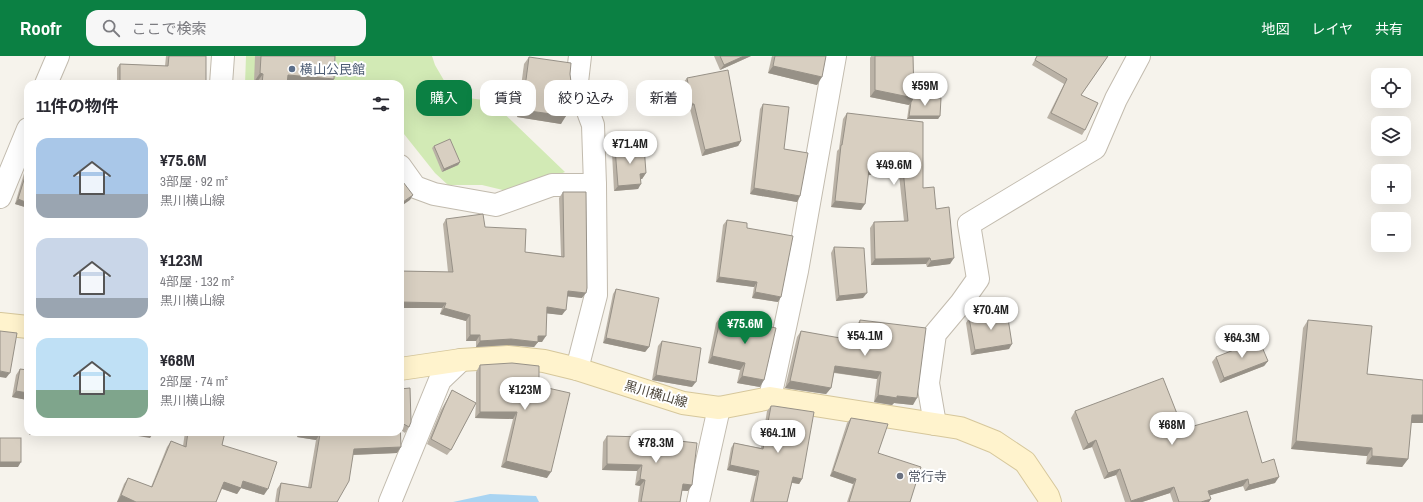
<!DOCTYPE html>
<html lang="ja">
<head>
<meta charset="utf-8">
<style>
	body { margin:0; font-family:"Archivo Narrow","Noto Sans JP",sans-serif; background:#f7f7f7; color:#2b2b33; height:100vh; display:flex; flex-direction:column; font-size:15px; white-space:nowrap }
	* { box-sizing:border-box; margin:0 }
	p { font-size:13px; color:#7c7c81 }
	.icon { flex:none; width:22px; height:22px; fill:none; stroke:currentColor; stroke-width:2; stroke-linecap:round; stroke-linejoin:round }
	.map { position:relative; flex:1; overflow:hidden }
	.sheet { position:absolute; left:24px; top:24px; width:380px; height:356px; display:flex; flex-direction:column; background:#fff; border-radius:12px; box-shadow:0 4px 16px #0002 }
	.sheet>* { flex:none }
	.top-card { position:absolute; left:416px; top:24px; width:380px; height:36px; display:flex; gap:8px }
	.controls { position:absolute; left:1371px; top:12px; display:grid; gap:8px }
	.controls a { display:grid; place-items:center; width:40px; height:40px; border-radius:8px; background:#fff; box-shadow:0 4px 16px #0002; font-size:20px }
	.price { position:absolute; translate:-50% -34px; padding:0 9px; border-radius:14px; background:#fff; color:#222; font-size:13px; line-height:26px; filter:drop-shadow(0 1px 2px #0008) }
	.price::after { content:''; position:absolute; left:50%; top:24px; width:12px; height:9px; margin-left:-6px; background:inherit; clip-path:polygon(0 0,100% 0,50% 100%) }
	.price.selected { background:#0b8043; color:#fff }
	ul { padding:0; list-style:none }
	li { display:flex; align-items:center; gap:12px; height:100px; padding:0 12px }
	li span { display:grid; place-items:center; flex:none; width:112px; height:80px; border-radius:12px; color:#555 }
	li>.icon { margin-inline-start:auto }
	span .icon { width:48px; height:48px; fill:#fffc; stroke-width:1 }
	li b { font-size:17px }
	h2 { display:flex; justify-content:space-between; align-items:center; height:48px; padding:0 12px; font-size:17px }
	.tag { padding:0 14px; border-radius:12px; background:#fff; box-shadow:0 4px 16px #0002; font-size:14px; line-height:36px }
	.tag.selected { background:#0b8043; color:#fff }
	header { display:flex; align-items:center; gap:24px; box-sizing:border-box; height:56px; padding:0 20px; background:#0b8043; color:#fff }
	header strong { font-size:19px }
	nav { display:flex; gap:22px; margin-inline-start:auto; font-size:14px }
	.search { width:280px; height:36px; background:#f7f7f7; display:flex; align-items:center; gap:10px; box-sizing:border-box; padding:0 14px; border-radius:12px; color:#7c7c81; font-size:15px }
	.map>svg:first-child { display:block }
</style>
</head>
<body>
<header>
<strong>Roofr</strong>
<div class="search"><svg class="icon" aria-label="search" viewBox="0 0 24 24"><circle cx="10" cy="10" r="6"/><path d="M15 15l6 6"/></svg>ここで検索</div>
<nav><a>地図</a><a>レイヤ</a><a>共有</a></nav>
</header>
<div class="map">
<svg width="1423" height="446" viewBox="0 0 1423 446">
	<rect width="100%" height="100%" fill="#f6f3ec"/>
	<!-- green -->
	<path fill="#d2eab5" d="M246 0H432L435 9 453 40 491 45 565 116 526 132 507 135 482 129H448L435 117 400 73V28H245Z"/>
	<!-- water -->
	<path fill="#a9d4f2" d="M490 438 536 440 539 446H453Z"/>
	<g fill="none" stroke-linecap="round" stroke-linejoin="round">
		<!-- minor casing -->
		<g stroke="#c2bbae" stroke-width="24">
			<g id="minor">
				<path d="M221 28 223 0"/>
				<path d="M400 110 415 131 434 138 496 149 552 129H595"/>
				<path d="M577 313 596 239 595 129 593 69 577 26 580 0"/>
				<path d="M770 342 797 215 835 0"/>
				<path d="M935 368 928 327 935 278 961 247 978 223 969 168 1095 92 1116 43 1139 0"/>
				<path d="M390 446 440 324 461 304"/>
			</g>
		</g>
		<!-- tertiary casing -->
		<g stroke="#c2bbae" stroke-width="24">
			<g id="tertiary">
				<path d="M46 28 58 0"/>
				<path d="M0 141 28 73"/>
				<path d="M698 446 719 352"/>
			</g>
		</g>
		<!-- secondary casing -->
		<g stroke="#d6c79b" stroke-width="24">
			<g id="secondary">
				<path d="M0 268 28 271"/>
				<path d="M400 313 461 304 508 301 544 305 577 313 683 347 719 352 770 342 960 372 995 386 1025 406 1048 440 1050 446"/>
			</g>
		</g>
		<!-- minor -->
		<use href="#minor" stroke="#fff" stroke-width="22"/>
		<!-- tertiary -->
		<use href="#tertiary" stroke="#fff" stroke-width="22"/>
		<!-- secondary -->
		<use href="#secondary" stroke="#fff3cd" stroke-width="22"/>
	</g>
	<!-- wall -->
	<g fill="#bab2a6">
		<path d="M166 0H206V28H117V12L120 8 165 10Z"/>
		<path d="M255 0H335L330 28H257V26H254Z"/>
		<path d="M714 0H751L720 14Z"/>
		<path d="M772 0H826L817 29 768 17Z"/>
		<path d="M871 0H913L914 41 940 60 938 63H907L909 49 870 41V2Z"/>
		<path d="M1037 0H1108L1081 39 1085 74 1082 79 1047 62 1064 28 1032 9Z"/>
		<path d="M529 1 570 18 561 68 517 61 524 8Z"/>
		<path d="M687 22 741 85 738 90 702 100 690 53H688L683 27Z"/>
		<path d="M763 48 784 93 800 140 797 146 750 138 760 53Z"/>
		<path d="M847 57 923 132 936 153 950 208 927 211 926 208 871 209 870 172 874 166 904 165 899 119H868L861 154 831 151 837 95 839 93 843 63Z"/>
		<path d="M434 90 460 106 458 109 442 116 432 92Z"/>
		<path d="M615 92 646 117 642 123H641L638 133 614 135 612 97Z"/>
		<path d="M28 110V152L15 148 25 114Z"/>
		<path d="M563 136 582 242 567 240 562 259 546 257 542 286H538L534 291 507 289 476 291V285H466V265L440 258 442 252H400V215L448 216 443 168 446 163 485 171 525 196 561 200 559 142Z"/>
		<path d="M727 164 747 172 778 246 752 242 754 231 716 226 723 169Z"/>
		<path d="M834 191 863 242 836 245 831 197Z"/>
		<path d="M616 233 649 291 645 296 603 287 613 238Z"/>
		<path d="M721 260 760 331 737 327 740 314 708 307 716 267Z"/>
		<path d="M969 262 1009 293 971 299 966 267Z"/>
		<path d="M860 264 913 349 894 347 892 349 874 346 877 323 834 317 831 332 826 338 785 332 797 281 801 275 854 285 856 270Z"/>
		<path d="M1308 264 1367 318 1423 324V367H1411L1408 403 1402 411 1366 408 1367 400 1291 393 1303 272Z"/>
		<path d="M662 285 692 331 652 324 658 290Z"/>
		<path d="M1216 301 1268 305 1264 310 1220 327 1212 306Z"/>
		<path d="M480 309 539 330 547 422 501 411 513 363 475 362 476 347 451 394 447 399 427 388 441 354 449 340 452 334 476 347V316Z"/>
		<path d="M20 313 28 314V358L27 344 12 341 16 319Z"/>
		<path d="M400 333 409 371 405 377 401 374 397 397 353 399 337 446H275L277 433 281 427 308 431 316 384 297 381 298 376H400Z"/>
		<path d="M771 350 802 423 799 428 792 427 787 446H750L756 420 727 414 731 392 734 387 761 392 767 355Z"/>
		<path d="M1075 355 1183 373 1262 407 1275 427 1245 435 1243 430 1210 439 1209 446H1173L1170 437 1142 446H1125L1116 419 1104 423 1092 391 1083 394 1071 362Z"/>
		<path d="M851 362 878 397 910 446H847L853 428 830 420 847 367Z"/>
		<path d="M185 376H225L222 389 264 439 241 432 237 438 222 433 216 446H117L124 428 128 422 151 431 167 391 171 385 183 390Z"/>
		<path d="M607 380 692 429 688 435H682L680 446H638L640 430 635 429 637 415 602 414 603 386Z"/>
	</g>
	<!-- shaded-wall -->
	<g fill="#979187">
		<path d="M744 0H751L720 14 724 9Z"/>
		<path d="M773 10 822 21 817 29 768 17Z"/>
		<path d="M260 17 263 18 257 26H254Z"/>
		<path d="M288 19 334 23 330 28H282Z"/>
		<path d="M875 34 914 42 909 49 870 41Z"/>
		<path d="M692 48H694L690 53H688Z"/>
		<path d="M522 54 566 60 561 68 517 61Z"/>
		<path d="M909 60H940L938 63H907Z"/>
		<path d="M741 85 738 90 702 100 705 94Z"/>
		<path d="M460 106 458 109 442 116 444 113Z"/>
		<path d="M869 113H903L899 119H865Z"/>
		<path d="M646 117 642 123H637L640 118Z"/>
		<path d="M641 128 638 133 614 135 618 130Z"/>
		<path d="M754 132 800 140 797 146 750 138Z"/>
		<path d="M413 139 410 144 400 151V148Z"/>
		<path d="M18 143 28 147V152L15 148Z"/>
		<path d="M835 145 865 148 861 154 831 151Z"/>
		<path d="M930 202 926 208 871 209 875 203Z"/>
		<path d="M954 202 950 208 927 211 931 205Z"/>
		<path d="M719 221 757 226 754 231 716 226Z"/>
		<path d="M568 235 586 237 582 242 564 240Z"/>
		<path d="M755 236 781 241 778 246 752 242Z"/>
		<path d="M867 237 863 242 836 245 839 240Z"/>
		<path d="M400 246 446 247 442 252H400Z"/>
		<path d="M547 251 566 254 562 259 543 257Z"/>
		<path d="M444 252 470 259 466 265 440 258Z"/>
		<path d="M470 279H480L476 285H466Z"/>
		<path d="M538 280H546L542 286H534Z"/>
		<path d="M606 282 649 291 645 296 603 287Z"/>
		<path d="M511 283 538 286 534 291 507 289 476 291 480 285Z"/>
		<path d="M1012 288 1009 293 971 299 975 294Z"/>
		<path d="M712 300 745 307 740 314 708 307Z"/>
		<path d="M1268 305 1264 310 1220 327 1224 322Z"/>
		<path d="M835 310 881 316 877 323 831 316Z"/>
		<path d="M0 315 10 317 6 322 0 321Z"/>
		<path d="M656 319 696 326 692 331 652 324Z"/>
		<path d="M742 320 764 324 760 331 737 327Z"/>
		<path d="M790 325 831 332 826 338 785 332Z"/>
		<path d="M16 335 28 337V343L27 344 12 341Z"/>
		<path d="M878 339 897 340 917 342 913 349 894 347 892 349 874 346Z"/>
		<path d="M480 356H517L513 363 475 362Z"/>
		<path d="M1412 359H1423V367H1407Z"/>
		<path d="M31 376H66L64 378 29 379Z"/>
		<path d="M127 376H154L150 382 126 378Z"/>
		<path d="M301 376H308L320 378 316 384 297 381Z"/>
		<path d="M1096 384 1092 391 1083 394 1088 388Z"/>
		<path d="M1296 385 1372 392 1367 400 1291 393Z"/>
		<path d="M401 391 397 397 350 399 354 393Z"/>
		<path d="M1372 400 1408 403 1402 411 1366 408Z"/>
		<path d="M506 405 551 416 547 422 501 411Z"/>
		<path d="M0 406H21L18 411H0Z"/>
		<path d="M607 408 642 409 637 415 602 414Z"/>
		<path d="M730 409 759 415 756 420 727 414Z"/>
		<path d="M1120 413 1116 419 1104 423 1108 417Z"/>
		<path d="M833 415 856 423 853 428 830 420Z"/>
		<path d="M793 421 802 423 799 428 789 426Z"/>
		<path d="M1279 421 1275 427 1245 435 1249 429Z"/>
		<path d="M640 423 645 424 640 430 635 429Z"/>
		<path d="M1248 423 1243 430 1204 441 1208 435Z"/>
		<path d="M243 425 268 433 264 439 241 432 237 438 220 432 224 426Z"/>
		<path d="M683 428 692 429 688 435 679 434Z"/>
		<path d="M1174 431 1170 437 1142 446H1130L1131 445Z"/>
		<path d="M121 439 136 446H117Z"/>
		<path d="M1211 443 1209 446H1201Z"/>
	</g>
	<!-- building -->
	<g fill="#d8cfc1" stroke="#979187">
		<path d="M169 0H206V28H120V8L168 10Z"/>
		<path d="M261 0H335L334 23 288 19 287 28H262L263 18 260 17Z"/>
		<path d="M720 0H744L724 9Z"/>
		<path d="M775 0H826L822 21 773 10Z"/>
		<path d="M875 0H913L914 42 875 34Z"/>
		<path d="M1037 0H1108L1081 39 1098 47 1085 74 1051 57 1067 23 1035 4Z"/>
		<path d="M529 1 571 7 570 18 571 26 566 60 522 54Z"/>
		<path d="M728 14 741 85 705 94 694 48H692L687 22Z"/>
		<path d="M914 41 941 42 940 60H909L911 46Z"/>
		<path d="M763 48 789 51 784 93 808 97 800 140 754 132Z"/>
		<path d="M847 57 923 66V132L934 131 936 153 949 151 954 202 931 205 930 202 875 203 874 166 908 165 903 113H869L865 148 835 145 841 89H842Z"/>
		<path d="M450 83 460 106 444 113 434 90Z"/>
		<path d="M644 90 646 117 640 118 641 128 618 130 615 92Z"/>
		<path d="M28 111V147L18 143Z"/>
		<path d="M400 122 413 139 400 148Z"/>
		<path d="M563 136H586L587 232 586 237 568 235 566 254 547 251 546 280H538V286L511 283 480 285V279H470V259L444 252 446 247 400 246V215L453 216 446 163 483 158 485 171 526 173 525 196 564 201Z"/>
		<path d="M727 164 747 167V172L793 180 781 241 755 236 757 226 719 221Z"/>
		<path d="M834 191 864 192 867 237 839 240Z"/>
		<path d="M616 233 659 242 649 291 606 282Z"/>
		<path d="M1007 256 1012 288 975 294 969 262Z"/>
		<path d="M721 260 776 272 764 324 742 320 745 307 712 300Z"/>
		<path d="M860 264 926 272 917 342 897 340V342L878 339 881 316 835 310 831 332 790 325 801 275 857 285Z"/>
		<path d="M1308 264 1372 270 1367 318 1423 324V359H1412L1408 403 1372 400V392L1296 385Z"/>
		<path d="M0 275 17 277 10 317 0 315Z"/>
		<path d="M1259 284 1268 305 1224 322 1216 301Z"/>
		<path d="M662 285 701 292 696 326 656 319Z"/>
		<path d="M512 307 539 310V330L570 337 551 416 506 405 517 356H480V309Z"/>
		<path d="M20 313 28 314V337L16 335Z"/>
		<path d="M1163 322 1183 373 1247 355 1262 407 1274 403 1279 421 1249 429 1248 423 1208 435 1211 443 1201 446H1179L1174 431 1131 445 1120 413 1108 417 1096 384 1088 388 1075 355Z"/>
		<path d="M410 332 411 366 409 371 400 366 401 391 354 393 349 425 337 446H278L281 427 311 432 320 378 308 376H400V333Z"/>
		<path d="M452 334 476 347 451 394 431 383 445 349Z"/>
		<path d="M771 350H774L814 356 802 423 793 421 787 446H753L759 415 730 409 734 387 763 393Z"/>
		<path d="M851 362 888 368 878 397 921 411 910 446H849L856 423 833 415Z"/>
		<path d="M188 376H225L222 389 277 406 268 433 243 425 241 432 224 426 216 446H136L121 439 128 422 152 431 171 385 186 391Z"/>
		<path d="M607 380 644 381 697 387 692 429 683 428 680 446H641L645 424 640 423 642 409 607 408Z"/>
		<rect x="0" y="382" width="21" height="24"/>
	</g>
	<!-- markers -->
	<circle fill="#5c6f8a" stroke="#fff" stroke-width="1.5" cx="292" cy="13" r="4"/>
	<circle fill="#6b7280" stroke="#fff" stroke-width="1.5" cx="900" cy="420" r="4"/>
	<g text-anchor="middle" dominant-baseline="central" stroke-width="4" stroke-linejoin="round" paint-order="stroke">
		<!-- service labels -->
		<g font-size="13" fill="#4e5e75" stroke="#fff" text-anchor="start">
			<text x="300" y="13">横山公民館</text>
		</g>
		<!-- street labels -->
		<g font-size="13" fill="#4b4439" stroke="#fff">
			<text transform="translate(656 338) rotate(16)">黒川横山線</text>
		</g>
		<!-- worship labels -->
		<g font-size="13" fill="#5b616d" stroke="#fff" text-anchor="start">
			<text x="908" y="420">常行寺</text>
		</g>
	</g>
</svg>
<div class="controls">
<a><svg class="icon" aria-label="locate" viewBox="0 0 24 24"><circle cx="12" cy="12" r="6"/><path d="M12 2v4M12 18v4M2 12h4M18 12h4"/></svg></a>
<a><svg class="icon" aria-label="layers" viewBox="0 0 24 24"><path d="M12 4l9 5-9 5-9-5zM3 14l9 5 9-5"/></svg></a>
<a>+</a>
<a>−</a>
</div>
<b class="price" style="left:925px;top:51px">¥59M</b>
<b class="price" style="left:630px;top:109px">¥71.4M</b>
<b class="price" style="left:894px;top:130px">¥49.6M</b>
<b class="price" style="left:991px;top:275px">¥70.4M</b>
<b class="price selected" style="left:745px;top:289px">¥75.6M</b>
<b class="price" style="left:865px;top:301px">¥54.1M</b>
<b class="price" style="left:1242px;top:303px">¥64.3M</b>
<b class="price" style="left:525px;top:355px">¥123M</b>
<b class="price" style="left:1172px;top:390px">¥68M</b>
<b class="price" style="left:778px;top:398px">¥64.1M</b>
<b class="price" style="left:656px;top:408px">¥78.3M</b>
<div class="top-card">
<a class="tag selected">購入</a>
<a class="tag">賃貸</a>
<a class="tag">絞り込み</a>
<a class="tag">新着</a>
</div>
<section class="sheet">
<h2>11件の物件<svg class="icon" aria-label="filters" viewBox="0 0 24 24"><path d="M4 7h16M4 17h16"/><circle cx="9" cy="7" r="2"/><circle cx="15" cy="17" r="2"/></svg></h2>
<ul>
<li><span style="background:linear-gradient(#a9c7e8 70%,#9aa5b1 0)"><svg class="icon" aria-label="home" viewBox="0 0 24 24"><path d="M3 11l9-7 9 7M6 9v11h12V9"/></svg></span><div><b>¥75.6M</b><p>3部屋 · 92 m²</p><p>黒川横山線</p></div></li>
<li><span style="background:linear-gradient(#c9d6e8 75%,#9aa5b1 0)"><svg class="icon" aria-label="home" viewBox="0 0 24 24"><path d="M3 11l9-7 9 7M6 9v11h12V9"/></svg></span><div><b>¥123M</b><p>4部屋 · 132 m²</p><p>黒川横山線</p></div></li>
<li><span style="background:linear-gradient(#bfe0f5 65%,#7fa58c 0)"><svg class="icon" aria-label="home" viewBox="0 0 24 24"><path d="M3 11l9-7 9 7M6 9v11h12V9"/></svg></span><div><b>¥68M</b><p>2部屋 · 74 m²</p><p>黒川横山線</p></div></li>
</ul>
</section>
</div>
</body>
</html>
